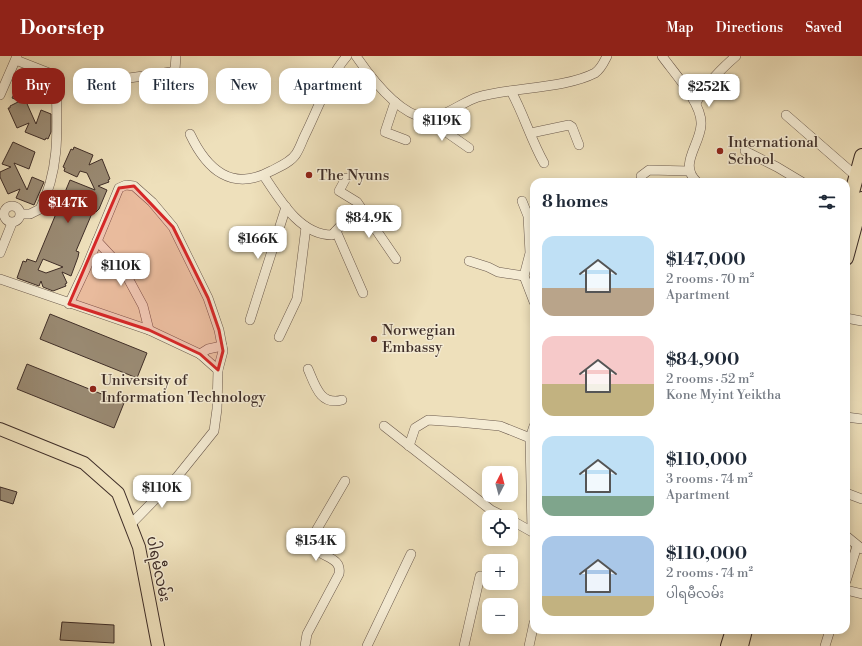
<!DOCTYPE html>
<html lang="en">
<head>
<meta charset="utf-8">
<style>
	body { margin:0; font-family:"Libre Bodoni","Noto Sans Myanmar",serif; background:#f2f2f3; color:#1f2937; height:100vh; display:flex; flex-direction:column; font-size:15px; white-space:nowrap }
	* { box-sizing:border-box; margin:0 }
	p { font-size:13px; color:#747a83 }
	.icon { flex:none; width:22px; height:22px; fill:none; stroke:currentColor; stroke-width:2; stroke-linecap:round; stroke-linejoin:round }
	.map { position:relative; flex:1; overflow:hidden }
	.side { position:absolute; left:530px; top:122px; width:320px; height:456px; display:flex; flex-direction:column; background:#fff; border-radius:12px; box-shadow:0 2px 10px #0003 }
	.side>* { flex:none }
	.banner { position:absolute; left:12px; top:12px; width:380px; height:36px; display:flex; gap:8px }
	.needle { width:26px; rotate:6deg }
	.tools { position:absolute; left:482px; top:410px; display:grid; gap:8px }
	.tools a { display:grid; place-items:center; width:36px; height:36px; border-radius:8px; background:#fff; box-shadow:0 2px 10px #0003; font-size:20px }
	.price { position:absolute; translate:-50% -34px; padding:0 9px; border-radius:8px; background:#fff; color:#222; font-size:13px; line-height:26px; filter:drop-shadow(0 1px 2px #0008) }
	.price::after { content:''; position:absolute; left:50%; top:24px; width:12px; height:9px; margin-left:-6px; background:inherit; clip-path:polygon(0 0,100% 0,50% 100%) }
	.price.current { background:#8f2418; color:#fff }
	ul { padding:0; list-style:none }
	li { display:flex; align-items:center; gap:12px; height:100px; padding:0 12px }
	li span { display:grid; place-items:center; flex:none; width:112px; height:80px; border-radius:12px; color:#555 }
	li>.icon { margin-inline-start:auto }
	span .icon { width:48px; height:48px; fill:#fffc; stroke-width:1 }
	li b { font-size:17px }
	h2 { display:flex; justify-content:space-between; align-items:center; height:48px; padding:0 12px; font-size:17px }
	.tag { padding:0 14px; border-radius:12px; background:#fff; box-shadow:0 2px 10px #0003; font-size:14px; line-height:36px }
	.tag.current { background:#8f2418; color:#fff }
	header { display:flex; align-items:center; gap:24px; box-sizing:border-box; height:56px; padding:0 20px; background:#8f2418; color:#fff }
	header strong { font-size:19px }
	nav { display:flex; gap:22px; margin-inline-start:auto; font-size:14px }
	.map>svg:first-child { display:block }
</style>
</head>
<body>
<header>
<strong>Doorstep</strong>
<nav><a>Map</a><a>Directions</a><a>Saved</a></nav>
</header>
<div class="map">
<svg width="862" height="590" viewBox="0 0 862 590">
	<rect width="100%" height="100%" fill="#eee0bb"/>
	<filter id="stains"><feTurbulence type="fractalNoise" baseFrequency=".005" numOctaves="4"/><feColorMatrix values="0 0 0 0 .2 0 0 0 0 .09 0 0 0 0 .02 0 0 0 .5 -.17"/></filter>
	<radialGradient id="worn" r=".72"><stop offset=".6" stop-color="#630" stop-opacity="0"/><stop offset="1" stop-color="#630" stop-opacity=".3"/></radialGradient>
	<!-- building -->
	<g fill="#9a8b74" stroke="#3f2e28" fill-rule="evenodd">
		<path d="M23 20 45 30 38 47 24 41 36 68 41 54 51 58V76L48 83 46 82 45 84 25 76 29 67 17 72 8 52H10V50L20 45 12 42Z"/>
		<path d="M13 86 35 96 29 113 14 107 27 134 32 121 44 126 34 149 16 142 20 133 8 138 0 121V116L11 111 2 108Z"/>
		<path d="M74 91 93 99 89 109 102 103 110 123 108 124 109 126 98 130 107 134 99 153 96 156 93 155 76 195 79 196 78 201 71 220 62 216 67 227 65 228 66 230 53 235 43 231 41 225 39 230 17 222 23 205 26 206 27 203 36 206 70 124 95 134 87 117 80 115 77 121 64 115 65 112 63 111 71 93 73 94ZM43 203 63 211 46 217 38 214Z"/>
		<path d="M50 258 147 297 137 322 40 283Z"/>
		<path d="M27 308 124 347 114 372 17 333Z"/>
		<path d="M0 431 17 436 13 448 0 444Z"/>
		<path d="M62 566 114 569V587L60 584Z"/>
	</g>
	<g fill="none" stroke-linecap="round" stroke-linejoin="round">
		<!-- minor casing -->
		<g stroke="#6b5a4d" stroke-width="10">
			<g id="minor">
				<path d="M356 0C371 22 397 57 425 62 441 64 462 46 478 41 512 31 564 33 595 17 601 13 604 6 607 0"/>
				<path d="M662 0C674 17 703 48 701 69 700 89 678 109 697 126"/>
				<path d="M16 4 49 17 56 24C57 68 61 112 40 153L30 158H21"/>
				<path d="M108 25 171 16 175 14 176 0"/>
				<path d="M511 35C524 59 531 84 544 107"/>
				<path d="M0 39 17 0"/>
				<path d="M395 46 385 76 406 84"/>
				<path d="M696 47C705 29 721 13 736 0"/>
				<path d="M786 59 856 120"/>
				<path d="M435 62 439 71 469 92"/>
				<path d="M531 77 569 69 572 71 579 89"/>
				<path d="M190 78C207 114 232 136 271 115 279 111 291 106 296 98 300 92 302 85 305 79 318 53 328 22 347 0"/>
				<path d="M745 95 777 111 802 126"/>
				<path d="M264 120C280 144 300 179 332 179L359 150"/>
				<path d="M641 120 649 114 689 115"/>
				<path d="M346 122 339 135 357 146 396 203"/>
				<path d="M522 145 528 160 530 197 524 220 534 246"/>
				<circle cx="12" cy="158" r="8"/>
				<path d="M336 175 363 237"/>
				<path d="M97 185 123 213 143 250 149 274"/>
				<path d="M0 197 12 167"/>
				<path d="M469 205 488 211 498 216 524 220"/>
				<path d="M0 223 149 274 200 298 218 314"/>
				<path d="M69 248 86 212 119 132 126 129 134 130 152 146 173 171 208 242 219 274 223 295 218 314 217 353 214 375 177 421 130 469"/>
				<path d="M846 262 862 265"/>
				<path d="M250 264 286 151"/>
				<path d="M279 281 297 243 306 171"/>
				<path d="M200 298 208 293 222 290"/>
				<path d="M308 313C315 329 320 350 342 344"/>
				<path d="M846 361 862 363"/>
				<path d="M384 370 491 454 505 461"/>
				<path d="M409 390 415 372 428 364 458 366 500 370 530 382"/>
				<path d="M846 437 862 443"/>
				<path d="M511 464 534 477"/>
				<path d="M532 475 530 382 534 370"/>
				<path d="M846 480 862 493"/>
				<path d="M846 525 857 490"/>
				<path d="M846 534 862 538"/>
				<path d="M305 590 307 578 339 518C343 496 309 504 313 480L345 425"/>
				<path d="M367 590 411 498"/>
				<path d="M464 590 480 520"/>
				<path d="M529 590 534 567"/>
				<path d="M825 590 830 574"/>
			</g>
		</g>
		<!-- major casing -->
		<g stroke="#3f2e28" stroke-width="14">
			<path id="major" d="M0 373 84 407 118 437 139 491 158 590"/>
		</g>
		<!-- highway casing -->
		<g stroke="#3f2e28" stroke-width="16">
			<g id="highway">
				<path d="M846 158 862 100"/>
				<path d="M846 202 862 143"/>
				<path d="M728 590 733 574"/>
				<path d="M741 590 745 574"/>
			</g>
		</g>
		<!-- minor -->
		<use href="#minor" stroke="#f4ebd3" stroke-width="9"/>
		<!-- major -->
		<use href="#major" stroke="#eee0bb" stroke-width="12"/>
		<!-- highway -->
		<use href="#highway" stroke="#eee0bb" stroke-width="14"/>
	</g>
	<!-- marked area -->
	<path fill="#d62828" fill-opacity="0.2" stroke="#d62828" stroke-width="3" stroke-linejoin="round" d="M134 130 173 171 208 242 219 274 223 295 218 314 200 298 149 274 69 248 119 132Z"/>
	<!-- markers -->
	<g fill="#8f2418" stroke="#f4ebd3" stroke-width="1.5">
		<circle cx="720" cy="95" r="4"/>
		<circle cx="309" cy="119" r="4"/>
		<circle cx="374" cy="283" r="4"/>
		<circle cx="93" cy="333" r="4"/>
	</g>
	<g text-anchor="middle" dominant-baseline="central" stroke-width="3" stroke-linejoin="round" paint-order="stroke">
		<!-- poi labels -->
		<g font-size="15" fill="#3f2e28" stroke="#f4ebd3" text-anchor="start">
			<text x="728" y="86">International<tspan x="728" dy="17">School</tspan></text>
			<text x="317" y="119">The Nyuns</text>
			<text x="382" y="274">Norwegian<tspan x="382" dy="17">Embassy</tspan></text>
			<text x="101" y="324">University of<tspan x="101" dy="17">Information Technology</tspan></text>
		</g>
		<!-- street labels -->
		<g font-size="15" fill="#3f2e28" stroke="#f4ebd3">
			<text transform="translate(158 513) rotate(78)">ပါရမီလမ်း</text>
		</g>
	</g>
	<rect width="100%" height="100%" filter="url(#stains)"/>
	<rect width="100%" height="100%" fill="url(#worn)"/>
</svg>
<div class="tools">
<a><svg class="needle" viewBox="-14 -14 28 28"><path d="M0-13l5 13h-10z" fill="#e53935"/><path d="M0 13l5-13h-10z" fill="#747a83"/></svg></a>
<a><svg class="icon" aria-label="locate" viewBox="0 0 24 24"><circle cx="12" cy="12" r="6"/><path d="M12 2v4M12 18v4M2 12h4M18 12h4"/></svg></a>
<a>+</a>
<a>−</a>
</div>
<b class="price" style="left:709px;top:52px">$252K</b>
<b class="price" style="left:442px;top:86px">$119K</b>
<b class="price current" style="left:68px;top:168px">$147K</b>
<b class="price" style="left:369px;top:183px">$84.9K</b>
<b class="price" style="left:258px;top:204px">$166K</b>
<b class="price" style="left:121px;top:231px">$110K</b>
<b class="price" style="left:162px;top:453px">$110K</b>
<b class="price" style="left:316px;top:506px">$154K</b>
<div class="banner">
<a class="tag current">Buy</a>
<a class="tag">Rent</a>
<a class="tag">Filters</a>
<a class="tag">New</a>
<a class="tag">Apartment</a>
</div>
<section class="side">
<h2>8 homes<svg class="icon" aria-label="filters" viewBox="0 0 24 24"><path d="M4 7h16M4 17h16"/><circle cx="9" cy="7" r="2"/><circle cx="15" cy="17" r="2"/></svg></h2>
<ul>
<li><span style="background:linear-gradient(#bfe0f5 65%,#b9a48a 0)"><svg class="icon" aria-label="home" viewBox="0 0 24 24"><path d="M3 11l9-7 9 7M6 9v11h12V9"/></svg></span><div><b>$147,000</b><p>2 rooms · 70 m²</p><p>Apartment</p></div></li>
<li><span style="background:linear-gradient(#f6c9c9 60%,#c2b280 0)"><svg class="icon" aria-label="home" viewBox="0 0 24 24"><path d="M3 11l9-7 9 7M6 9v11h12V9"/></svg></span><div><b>$84,900</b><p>2 rooms · 52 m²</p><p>Kone Myint Yeiktha</p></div></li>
<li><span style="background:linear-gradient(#bfe0f5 75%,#7fa58c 0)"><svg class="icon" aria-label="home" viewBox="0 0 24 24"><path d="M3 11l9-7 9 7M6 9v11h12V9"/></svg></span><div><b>$110,000</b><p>3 rooms · 74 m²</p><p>Apartment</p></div></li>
<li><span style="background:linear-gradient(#a9c7e8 75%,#c2b280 0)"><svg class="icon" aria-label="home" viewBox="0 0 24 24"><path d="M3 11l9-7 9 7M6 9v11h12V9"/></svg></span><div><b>$110,000</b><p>2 rooms · 74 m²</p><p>ပါရမီလမ်း</p></div></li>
</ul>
</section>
</div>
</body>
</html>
